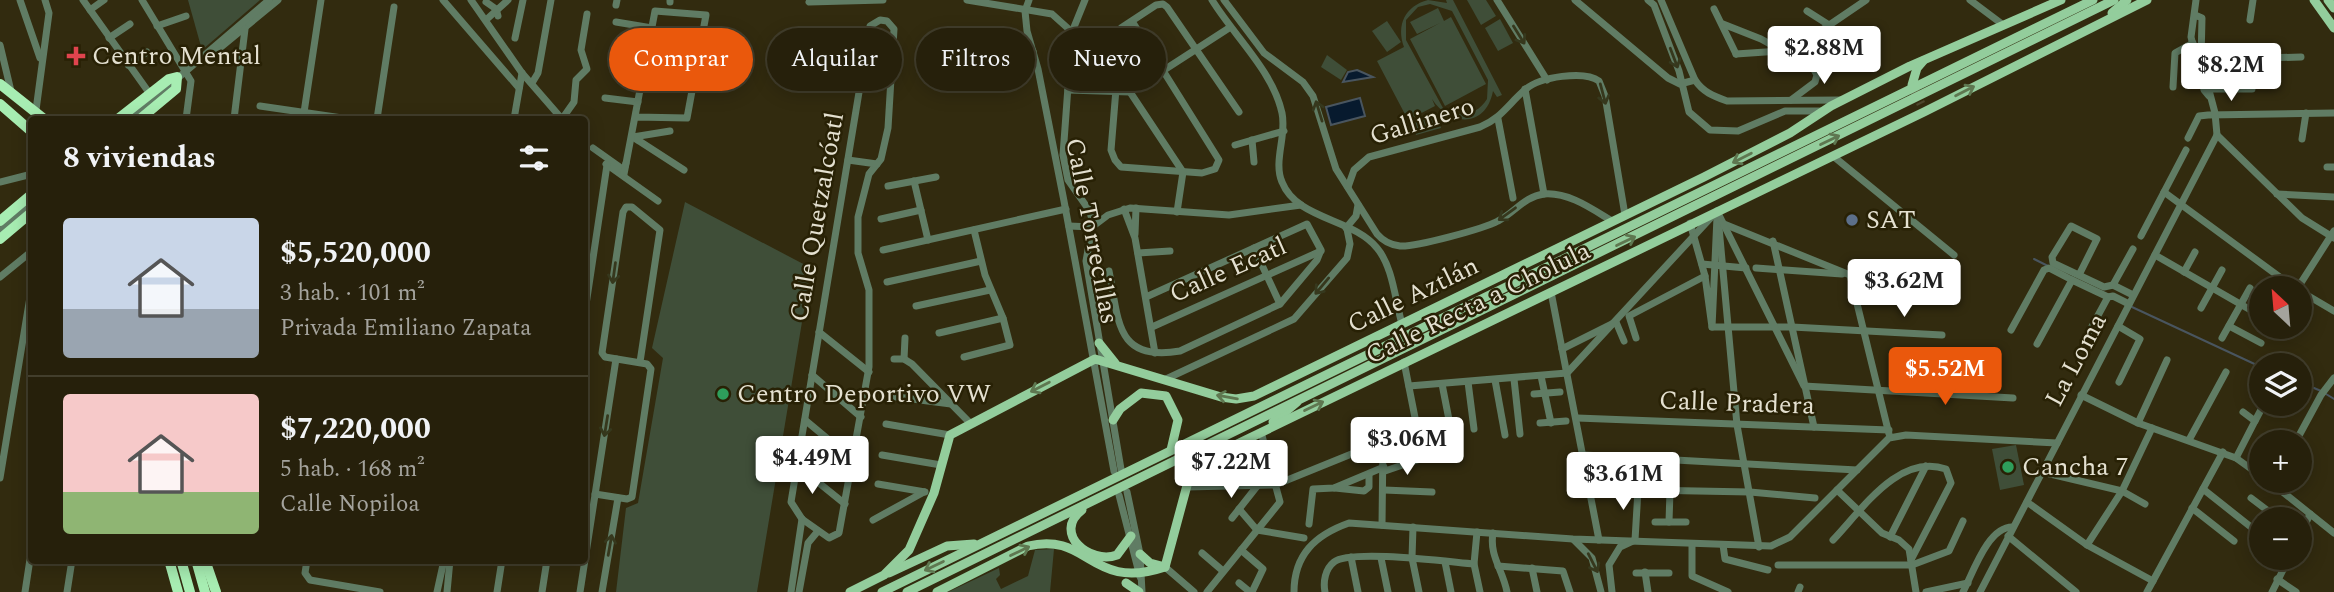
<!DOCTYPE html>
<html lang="es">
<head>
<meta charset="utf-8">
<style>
	body { margin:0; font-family:Spectral,serif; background:#2e2814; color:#f1f3f6; height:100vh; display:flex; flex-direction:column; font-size:26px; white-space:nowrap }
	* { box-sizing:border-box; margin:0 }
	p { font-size:23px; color:#a4a39d }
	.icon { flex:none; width:38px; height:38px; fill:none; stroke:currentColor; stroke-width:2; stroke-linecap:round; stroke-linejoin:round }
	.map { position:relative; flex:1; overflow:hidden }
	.side { position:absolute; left:28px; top:116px; width:560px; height:448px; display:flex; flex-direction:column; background:#26200b; border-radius:7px; box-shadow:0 4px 18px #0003,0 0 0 2px #423e2c }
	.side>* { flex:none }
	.top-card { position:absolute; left:609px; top:28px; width:665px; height:63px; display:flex; gap:14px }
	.needle { width:46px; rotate:334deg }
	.buttons { position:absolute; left:2249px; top:276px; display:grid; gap:14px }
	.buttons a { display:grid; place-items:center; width:63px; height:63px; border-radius:50%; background:#26200b; box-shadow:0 4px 18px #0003,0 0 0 2px #423e2c; font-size:35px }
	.price { position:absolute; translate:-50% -60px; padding:0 16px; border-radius:7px; background:#fff; color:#222; font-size:23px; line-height:46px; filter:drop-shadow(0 2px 4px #0008) }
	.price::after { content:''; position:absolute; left:50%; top:42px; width:21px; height:16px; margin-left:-10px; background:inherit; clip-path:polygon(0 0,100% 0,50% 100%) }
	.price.active { background:#ea580c; color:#fff }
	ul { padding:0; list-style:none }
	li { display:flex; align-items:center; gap:21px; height:175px; padding:0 35px }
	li+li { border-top:2px solid #423e2c }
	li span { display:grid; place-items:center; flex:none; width:196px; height:140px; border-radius:7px; color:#555 }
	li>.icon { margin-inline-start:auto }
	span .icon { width:84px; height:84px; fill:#fffc; stroke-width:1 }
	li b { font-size:30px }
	h2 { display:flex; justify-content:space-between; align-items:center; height:84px; padding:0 35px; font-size:30px }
	.chip { padding:0 24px; border-radius:32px; background:#26200b; box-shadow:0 4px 18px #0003,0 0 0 2px #423e2c; font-size:24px; line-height:63px }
	.chip.active { background:#ea580c; color:#fff }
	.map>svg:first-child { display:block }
</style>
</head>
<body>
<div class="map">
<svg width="2334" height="592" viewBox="0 0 2334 592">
	<rect width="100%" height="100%" fill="#322b0f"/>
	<!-- green -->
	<g fill="#3f4e38" fill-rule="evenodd">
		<path d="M188 0H260L202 50Z"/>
		<path d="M1428 0 1447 3 1446 0H1453L1502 95 1497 97 1493 91C1486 128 1450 127 1432 99L1435 106 1408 120 1377 61 1404 47C1396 25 1405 6 1428 0ZM1430 4 1452 11 1488 80 1487 99C1476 116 1459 119 1443 108L1406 40V20L1418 7Z"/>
		<path d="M1467 0H1486L1496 16 1481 25Z"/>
		<path d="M1438 8 1444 21 1451 17 1486 84 1445 106 1410 39 1440 23 1417 34 1410 22Z"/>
		<path d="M1500 19 1513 43 1498 51 1485 28Z"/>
		<path d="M1387 21 1401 42 1387 52 1372 31Z"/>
		<path d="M1327 55 1347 70 1341 80 1321 67Z"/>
		<path d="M1437 114 1441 128 1416 135 1412 120Z"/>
		<path d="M685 202 811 268 757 592H616L626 508 638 503 663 358 652 348Z"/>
		<path d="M2016 445 2024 485 2000 490 1992 449Z"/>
		<path d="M1054 549 1050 592H948L999 568 1000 575 996 579 1001 589 1028 576 1035 550Z"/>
	</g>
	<!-- water -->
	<g fill="#071a2e" stroke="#49555f" stroke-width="2">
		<path d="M1357 70 1373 77 1343 82 1348 72Z"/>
		<path d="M1360 98 1365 116 1331 125 1326 107Z"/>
	</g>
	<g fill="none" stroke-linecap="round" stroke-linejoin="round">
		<!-- stream -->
		<g stroke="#49555f" stroke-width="2">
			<path d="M2034 259 2048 266"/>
			<path d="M2132 307 2261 367"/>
			<path d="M2300 382 2321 391"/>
			<path d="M2326 394 2334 399"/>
		</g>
		<!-- major-tunnel -->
		<path stroke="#4d462c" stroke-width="9" stroke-dasharray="9 4.5" stroke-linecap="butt" d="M1914 90 1921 104"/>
		<!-- minor -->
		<g stroke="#607c64" stroke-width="7">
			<path d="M20 0 40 58"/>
			<path d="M83 0 150 94"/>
			<path d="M142 0 191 81 186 119"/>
			<path d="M443 0 519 88"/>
			<path d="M471 0 522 73 562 119"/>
			<path d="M810 0 809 2 883 0"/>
			<path d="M967 0 1052 14 1072 32"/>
			<path d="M1029 0 1025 11 1027 31 1038 69 1064 201 1114 471"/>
			<path d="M1085 0 1072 32 1063 155 1068 180 1089 210 1093 222 1086 261 1121 469"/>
			<path d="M1212 0C1234 36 1273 71 1282 113 1287 136 1273 161 1282 182 1297 220 1353 218 1377 248 1393 267 1395 300 1402 324"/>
			<path d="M1224 0 1264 53 1303 82 1313 96 1336 169 1377 234C1383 241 1390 245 1400 246 1416 247 1483 229 1498 221 1514 213 1525 196 1544 194 1569 192 1592 209 1612 221"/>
			<path d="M1497 0 1547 80"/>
			<path d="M1575 0 1668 78 1680 84 1695 80"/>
			<path d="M1648 0 1654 5 1679 71 1689 112 1710 130 1738 131 1785 111H1822"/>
			<path d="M1661 0 1695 80C1703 92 1713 96 1727 101L1841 100"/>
			<path d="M1970 0 2002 24"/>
			<path d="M2196 0 2191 37 2204 90 2209 96"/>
			<path d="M486 2 496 9 498 16"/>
			<path d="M670 2V0"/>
			<path d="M616 5 617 0"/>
			<path d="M1714 9 1736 54"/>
			<path d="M90 10 104 0"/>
			<path d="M1807 11 1829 25"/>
			<path d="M487 19 508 0"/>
			<path d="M880 20 887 21 894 29 888 128 881 159 869 174 858 217V253L869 290V367L839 533 829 538 802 519 791 502 870 26Z"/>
			<path d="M2250 20 2253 0"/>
			<path d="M1132 21 1219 160 1215 169 1202 173 1121 167 1115 160 1111 150 1121 28 1156 5 1163 4 1167 7 1239 112"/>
			<path d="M616 22 652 28"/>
			<path d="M1723 24 1761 39 1813 68 1817 75 1815 82 1791 100"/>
			<path d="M157 26 186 16"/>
			<path d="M1822 30 1866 0"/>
			<path d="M109 38 130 24"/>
			<path d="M515 38 523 0"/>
			<path d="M0 45 11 91"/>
			<path d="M1736 54 1781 51"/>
			<path d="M210 56 278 0"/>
			<path d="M611 59 645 63"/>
			<path d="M2196 60 2301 57"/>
			<path d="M990 63 1033 51"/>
			<path d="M128 65 147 52"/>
			<path d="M532 83 538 73 551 0"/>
			<path d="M2173 87 2175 53 2193 43"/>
			<path d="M1525 89 1544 194"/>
			<path d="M2210 89H2252"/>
			<path d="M1068 90 1130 92 1229 28"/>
			<path d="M1130 92 1183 172 1177 212"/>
			<path d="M605 98 638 102"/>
			<path d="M260 106 349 119"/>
			<path d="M36 110 49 13 45 0"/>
			<path d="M130 119 269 0"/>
			<path d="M234 119 245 29"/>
			<path d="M303 119 321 0"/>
			<path d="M377 119 394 7"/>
			<path d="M514 119 522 73"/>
			<path d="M562 119 574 102 576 80 587 69 581 50 587 14"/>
			<path d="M1498 119 1513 198"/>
			<path d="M2217 135 2302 218 2334 238"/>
			<path d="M633 137 670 131"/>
			<path d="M2188 138 2199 116 2208 115 2334 113"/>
			<path d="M2302 139 2306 113"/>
			<path d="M1252 140 1254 162"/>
			<path d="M639 141 633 137 684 170"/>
			<path d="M1235 145 1284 131"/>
			<path d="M593 148 624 170 626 163"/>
			<path d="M1833 156 1954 255"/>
			<path d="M848 160 877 164"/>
			<path d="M606 164 658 201"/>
			<path d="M2327 167H2334"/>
			<path d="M624 174 655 11 706 15 687 118 636 117"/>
			<path d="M914 181 928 240"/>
			<path d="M0 182 32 174"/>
			<path d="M888 186 936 177"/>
			<path d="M1348 187 1354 170 1369 157 1480 127C1502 118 1509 103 1526 89 1540 77 1584 70 1599 81L1605 96 1625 215"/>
			<path d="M2164 192 2296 289"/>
			<path d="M2277 194 2334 197"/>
			<path d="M1124 209 1135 238 1155 353"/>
			<path d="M1718 216 1737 425 1759 547"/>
			<path d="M881 219 921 210"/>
			<path d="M1690 223 1705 276 1712 327 1717 217"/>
			<path d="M1724 224 1850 275"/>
			<path d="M1069 226 1092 227 1108 215 1130 208 1229 215 1301 205"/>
			<path d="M1346 228 1356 216 1358 205"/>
			<path d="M0 230 32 203"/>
			<path d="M1135 234 1136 208"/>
			<path d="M2141 236 2186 150"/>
			<path d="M1773 241 1814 427"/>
			<path d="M1254 248 1280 304"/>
			<path d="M2133 249 2113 285 2133 295"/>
			<path d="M883 250 1066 209"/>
			<path d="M1138 253 1170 251"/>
			<path d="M2155 255 2261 316"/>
			<path d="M1702 264 1746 268"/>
			<path d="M1756 268 1842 274"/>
			<path d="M1109 271C1119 320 1115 362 1180 351L1280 304 1317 260 1321 250 1307 224 1146 297"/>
			<path d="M2184 272 2195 252"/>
			<path d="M1850 275 1889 434"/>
			<path d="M2079 275 2097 239 2071 226 2052 257 2053 263 2104 287 2113 285"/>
			<path d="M0 277 32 251"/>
			<path d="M887 282 981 261"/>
			<path d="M2297 289 2334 231"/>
			<path d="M2300 291 2334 311"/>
			<path d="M1551 292 1599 540"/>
			<path d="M916 306 990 290"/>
			<path d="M2201 308 2222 270"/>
			<path d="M584 318 607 165"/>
			<path d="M2118 326 2140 339 2119 382"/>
			<path d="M2229 326 2261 343"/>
			<path d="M1152 327 1321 251"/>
			<path d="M1712 327H1792L1942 335"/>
			<path d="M2011 330 2044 270 2049 268 2072 280"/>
			<path d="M819 332 869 372"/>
			<path d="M2089 332 2108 297 2113 296 2129 304"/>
			<path d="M939 333 1003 318"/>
			<path d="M1636 338 1629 316 1705 276"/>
			<path d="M2222 338 2250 288"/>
			<path d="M2037 344 2072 280 2108 297"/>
			<path d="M1562 349 1616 322 1624 341"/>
			<path d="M964 357 1010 345 1003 318 985 275 974 230"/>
			<path d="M894 359H904L912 364 970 423"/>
			<path d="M904 359 905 338"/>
			<path d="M812 375 861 417"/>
			<path d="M1541 376 1551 423"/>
			<path d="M1166 379 1294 319 1347 258 1350 244 1347 229"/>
			<path d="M1514 379 1520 434"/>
			<path d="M1495 380 1505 435"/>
			<path d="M1468 382 1474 429"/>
			<path d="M1442 384 1452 435"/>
			<path d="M1409 386 1567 373 1717 211 1804 386 2013 398"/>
			<path d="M1534 394 1560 392"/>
			<path d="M2081 395 2138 423 2236 458 2261 476"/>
			<path d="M889 396 951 404"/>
			<path d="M1577 418 1889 430"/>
			<path d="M805 420 853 460"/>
			<path d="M2255 421 2264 404"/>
			<path d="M1540 423 1566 421"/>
			<path d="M2138 423 2167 360"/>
			<path d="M886 424 950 435"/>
			<path d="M2189 440 2226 372"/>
			<path d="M2295 443 2321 395 2334 378"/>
			<path d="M882 455 941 465"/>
			<path d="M1584 455 1857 470"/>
			<path d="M2236 458 2255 421 2243 412"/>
			<path d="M798 466 845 504"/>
			<path d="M1385 471 1423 458 1404 362"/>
			<path d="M2042 472 2122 491 2145 504"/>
			<path d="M0 478 32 285"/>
			<path d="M2269 481 2334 533"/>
			<path d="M878 484 925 492"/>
			<path d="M1186 487 1275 485 1418 427"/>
			<path d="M1335 488 1364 491 1369 487V474"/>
			<path d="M1591 489 1750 492 1815 498"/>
			<path d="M2203 489 2261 535"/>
			<path d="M1384 490 1432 492"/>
			<path d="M1837 490 1882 533 1899 540 1909 549 1916 592"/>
			<path d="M1127 492 1140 554 1142 592"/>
			<path d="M595 494 627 499 632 497 651 369 647 364 605 357 602 353 623 212 626 207H632L660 230 640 362"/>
			<path d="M1119 495 1140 577"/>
			<path d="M2251 498 2280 520"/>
			<path d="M2027 502 2087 545 2153 581"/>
			<path d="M2192 508 2234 541"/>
			<path d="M1239 509 1257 530 1304 538"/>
			<path d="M1232 518 1258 485"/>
			<path d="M873 520 924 492"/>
			<path d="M1655 522H1686"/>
			<path d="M1669 522 1671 460"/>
			<path d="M1309 524 1313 489 1334 488 1384 467"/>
			<path d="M1382 525 1383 442"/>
			<path d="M1413 527 1412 558 1419 592"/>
			<path d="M1477 532 1474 564 1480 592"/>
			<path d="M1493 533C1489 556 1503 570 1507 592"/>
			<path d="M2008 536 2076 592"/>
			<path d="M2300 536 2310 514"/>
			<path d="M1890 537 1926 466"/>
			<path d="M1574 540 1592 558 1601 592"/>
			<path d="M1833 540C1862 510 1898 453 1946 469L1951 483 1911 560"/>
			<path d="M1692 544V576L1728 592"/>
			<path d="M1723 545 1725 559 1768 570"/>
			<path d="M2087 545 2122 491 2152 428"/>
			<path d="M1241 550 1263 569 1252 592"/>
			<path d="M1202 553 1223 571"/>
			<path d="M1351 557 1358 592"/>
			<path d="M1381 558 1388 592"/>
			<path d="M307 560 305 573 310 580 380 592"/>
			<path d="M1445 562 1451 592"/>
			<path d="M1778 565H1912L1949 551 1963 521"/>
			<path d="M1498 566 1563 571 1570 592"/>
			<path d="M1165 567 1194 592"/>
			<path d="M1532 568 1537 592"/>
			<path d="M1645 572 1648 592"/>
			<path d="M1636 573H1669"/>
			<path d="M2277 579 2296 592"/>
			<path d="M1239 583 1250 592"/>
			<path d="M25 592 32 546"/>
			<path d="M67 592 72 560"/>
			<path d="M437 592 444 560"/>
			<path d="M447 592 450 560"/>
			<path d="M497 592 502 560"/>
			<path d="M542 592 547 560"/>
			<path d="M580 592 616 359"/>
			<path d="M602 592 618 498"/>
			<path d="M791 592 802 519"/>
			<path d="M799 592 808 543 818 531"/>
			<path d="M1207 592 1280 502 1261 432"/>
			<path d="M1294 592C1294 555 1315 535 1349 523L1573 539 1771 546 1790 537 1889 438 1906 435 2057 443"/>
			<path d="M1325 592C1323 582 1325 569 1334 562 1351 549 1449 562 1474 564"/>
			<path d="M1612 592 1609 565 1620 547 1635 540 1638 490"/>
			<path d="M1798 592 1800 587"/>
			<path d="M1926 592 1968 583"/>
			<path d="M1963 592C1973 573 1988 526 2013 527"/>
			<path d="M1980 592 2217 135 2215 113 2201 60 2202 18 2195 15"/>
			<path d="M2147 592 2223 452"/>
			<path d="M2272 592 2289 558"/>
		</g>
		<!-- major -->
		<g stroke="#93cd9c" stroke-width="9">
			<path d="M2314 0 2334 28"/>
			<path d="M2328 0 2334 8"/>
			<path d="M2112 13 2127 0"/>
			<path d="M1912 85 1917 68 1923 61"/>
			<path d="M1099 343 1115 363"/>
			<path d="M1113 420 1120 409 1141 393 1166 396 1178 420 1171 450"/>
			<path d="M1273 422 1297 402"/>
			<path d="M1082 510C1052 533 1090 565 1117 555L1131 536"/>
			<path d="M1140 554 1150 563 1165 567"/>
			<path d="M889 573 947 546 974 544"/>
			<path d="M1126 583 1139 592"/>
			<path d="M850 592 884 575 909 550 934 493 950 435 1095 359 1221 397 1236 399 1254 396 1704 177 1790 133 1831 106 1910 66 2061 0"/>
			<path d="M882 592 2093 0"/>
			<path d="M907 592 2114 0"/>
			<path d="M937 592 1028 546C1089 531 1090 592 1165 567L1189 478 1204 460 1924 112 2147 0"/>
		</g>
		<!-- highway -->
		<g stroke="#a7edb2" stroke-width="10">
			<path d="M0 84 44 119"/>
			<path d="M0 104 32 132"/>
			<path d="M118 119 169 79 177 77 176 89 140 119"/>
			<path d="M0 221 32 194"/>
			<path d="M0 239 32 212"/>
			<path d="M169 560 178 592"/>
			<path d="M181 560 190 592"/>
			<path d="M196 560 205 592"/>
			<path d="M205 560 216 592"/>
		</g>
	</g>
	<!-- one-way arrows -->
	<defs><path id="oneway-shaft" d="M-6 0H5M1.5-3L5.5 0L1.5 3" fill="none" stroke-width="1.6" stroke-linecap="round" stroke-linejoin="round" transform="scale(1.75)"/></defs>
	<g stroke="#36381d">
		<use href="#oneway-shaft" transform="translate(1519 35) rotate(58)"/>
		<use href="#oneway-shaft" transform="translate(1674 58) rotate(69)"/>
		<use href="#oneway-shaft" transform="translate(1603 94) rotate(75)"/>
		<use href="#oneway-shaft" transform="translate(1319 111) rotate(-107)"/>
		<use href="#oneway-shaft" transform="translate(1507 214) rotate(144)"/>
		<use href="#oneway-shaft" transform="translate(614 273) rotate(98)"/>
		<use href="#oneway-shaft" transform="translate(1322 286) rotate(130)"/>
		<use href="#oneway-shaft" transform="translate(606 426) rotate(99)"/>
		<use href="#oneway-shaft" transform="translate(610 545) rotate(-80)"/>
		<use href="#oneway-shaft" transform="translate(1593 563) rotate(63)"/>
	</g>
	<g stroke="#5e7750">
		<use href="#oneway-shaft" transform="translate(1965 91) rotate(-27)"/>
		<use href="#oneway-shaft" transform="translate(1830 140) rotate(-26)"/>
		<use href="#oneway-shaft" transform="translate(1742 158) rotate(153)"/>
		<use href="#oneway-shaft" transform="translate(1626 241) rotate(-26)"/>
		<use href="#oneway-shaft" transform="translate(1040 387) rotate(153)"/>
		<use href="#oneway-shaft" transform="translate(1227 397) rotate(-170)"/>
		<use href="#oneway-shaft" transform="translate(1314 406) rotate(-26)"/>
		<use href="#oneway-shaft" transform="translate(1020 551) rotate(-26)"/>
		<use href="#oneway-shaft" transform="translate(934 566) rotate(154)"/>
	</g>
	<!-- markers -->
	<path fill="#e0444e" stroke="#282105" stroke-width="2.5" d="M72.5 45.5h7v7h7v7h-7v7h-7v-7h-7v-7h7z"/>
	<circle fill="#5c6f8a" stroke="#282105" stroke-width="2.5" cx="1852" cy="220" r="7"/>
	<g fill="#2e9e5b" stroke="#282105" stroke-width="2.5">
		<circle cx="723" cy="394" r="7"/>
		<circle cx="2008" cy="467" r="7"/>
	</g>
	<g text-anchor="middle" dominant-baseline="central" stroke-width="5" stroke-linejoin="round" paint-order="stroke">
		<!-- poi labels -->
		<g font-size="26" fill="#e4e0d0" stroke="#282105" text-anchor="start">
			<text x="92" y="56">Centro Mental</text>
			<text x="1866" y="220">SAT</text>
			<text x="737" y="394">Centro Deportivo VW</text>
			<text x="2022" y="467">Cancha 7</text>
		</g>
		<!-- street labels -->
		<g font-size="26" fill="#e4e0d0" stroke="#282105">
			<text transform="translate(1422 121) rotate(-17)">Gallinero</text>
			<text transform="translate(817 217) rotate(-80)">Calle Quetzalcóatl</text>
			<text transform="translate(1092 231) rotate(79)">Calle Torrecillas</text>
			<text transform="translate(1228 270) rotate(-24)">Calle Ecatl</text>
			<text transform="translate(1413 295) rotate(-26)">Calle Aztlán</text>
			<text transform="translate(1478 303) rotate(-26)">Calle Recta a Cholula</text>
			<text transform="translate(2076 360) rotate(-62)">La Loma</text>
			<text transform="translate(1737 403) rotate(2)">Calle Pradera</text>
		</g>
	</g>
</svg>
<div class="buttons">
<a><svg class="needle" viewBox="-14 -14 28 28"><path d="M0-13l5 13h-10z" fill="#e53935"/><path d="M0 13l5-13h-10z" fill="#a4a39d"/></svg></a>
<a><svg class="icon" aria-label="layers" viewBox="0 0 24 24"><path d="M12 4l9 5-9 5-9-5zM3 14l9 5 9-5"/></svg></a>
<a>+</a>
<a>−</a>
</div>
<b class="price" style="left:1824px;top:86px">$2.88M</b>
<b class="price" style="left:2231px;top:103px">$8.2M</b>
<b class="price" style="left:1904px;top:319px">$3.62M</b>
<b class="price active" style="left:1945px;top:407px">$5.52M</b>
<b class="price" style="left:1407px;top:477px">$3.06M</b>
<b class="price" style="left:812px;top:496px">$4.49M</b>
<b class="price" style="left:1231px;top:500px">$7.22M</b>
<b class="price" style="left:1623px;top:512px">$3.61M</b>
<div class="top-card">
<a class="chip active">Comprar</a>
<a class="chip">Alquilar</a>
<a class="chip">Filtros</a>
<a class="chip">Nuevo</a>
</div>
<section class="side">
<h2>8 viviendas<svg class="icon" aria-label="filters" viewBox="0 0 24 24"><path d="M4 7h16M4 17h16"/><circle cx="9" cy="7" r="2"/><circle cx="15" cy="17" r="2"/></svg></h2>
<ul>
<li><span style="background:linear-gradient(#c9d6e8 65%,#9aa5b1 0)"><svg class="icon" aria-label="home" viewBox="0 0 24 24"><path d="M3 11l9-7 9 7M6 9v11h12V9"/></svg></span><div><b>$5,520,000</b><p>3 hab. · 101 m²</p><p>Privada Emiliano Zapata</p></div></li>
<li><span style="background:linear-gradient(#f6c9c9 70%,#8fb573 0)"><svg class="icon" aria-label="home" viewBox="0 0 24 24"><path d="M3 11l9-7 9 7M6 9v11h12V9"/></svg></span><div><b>$7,220,000</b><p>5 hab. · 168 m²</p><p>Calle Nopiloa</p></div></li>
</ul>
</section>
</div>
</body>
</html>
